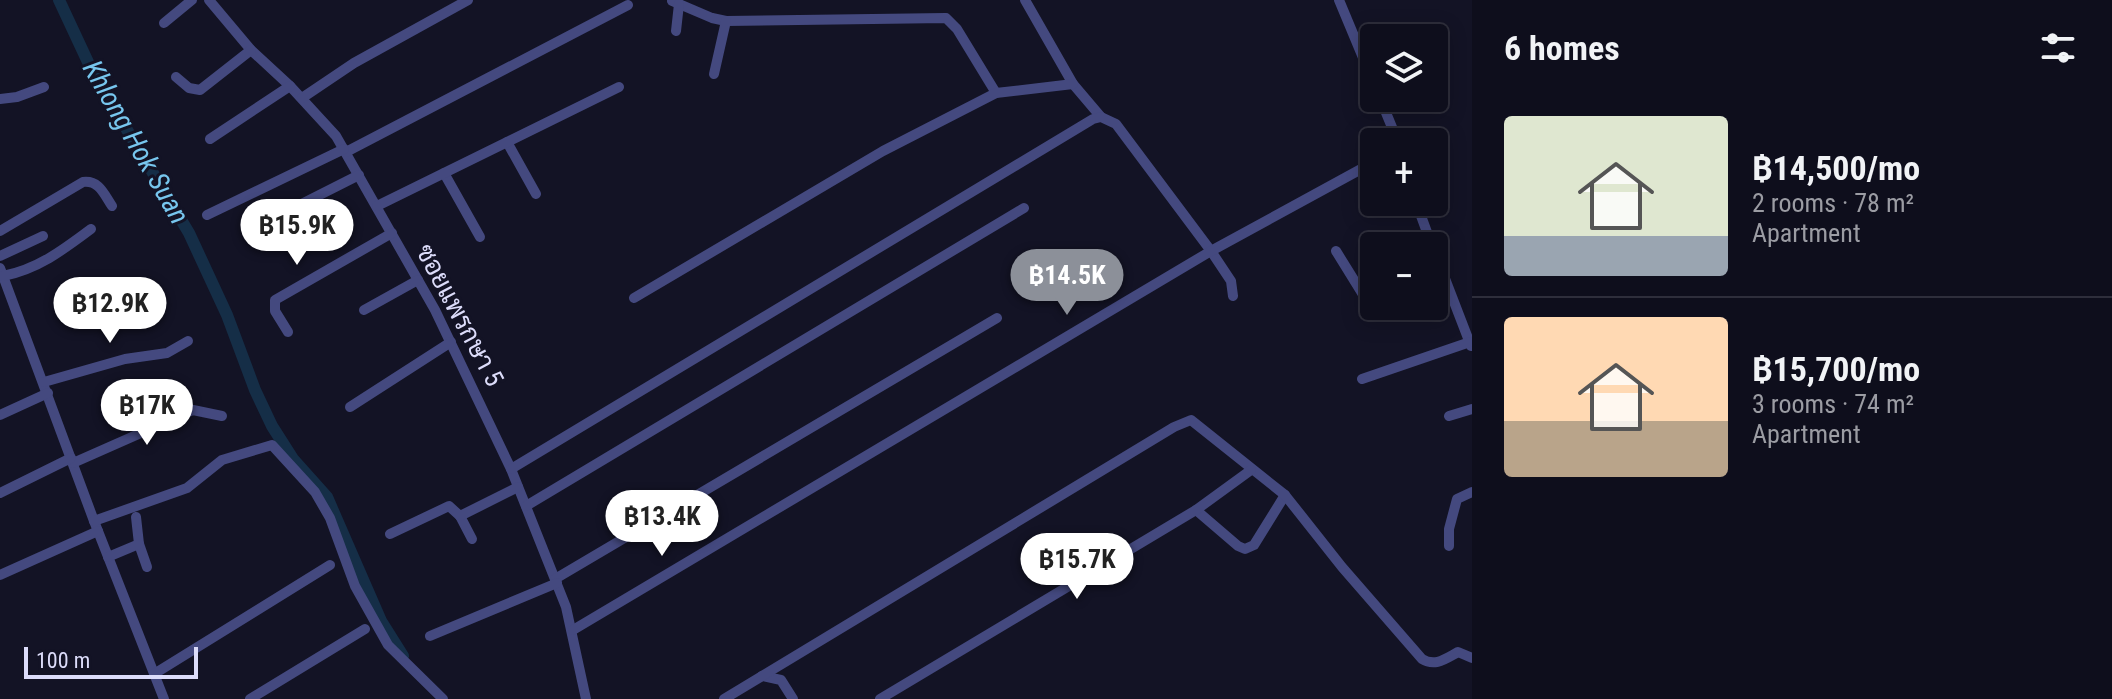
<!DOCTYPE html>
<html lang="en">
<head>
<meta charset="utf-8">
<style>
	body { margin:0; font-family:"Roboto Condensed",Sarabun,sans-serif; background:#171725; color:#f1f3f6; height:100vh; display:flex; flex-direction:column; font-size:30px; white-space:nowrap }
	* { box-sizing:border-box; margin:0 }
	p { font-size:26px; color:#9b9ca3 }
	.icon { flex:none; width:44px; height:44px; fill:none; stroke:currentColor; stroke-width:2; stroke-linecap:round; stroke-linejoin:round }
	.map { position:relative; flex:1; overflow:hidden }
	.details { display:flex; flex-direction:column; background:#0e0e1c; width:640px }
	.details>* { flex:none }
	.buttons { position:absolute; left:1360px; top:24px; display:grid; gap:16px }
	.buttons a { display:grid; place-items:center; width:88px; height:88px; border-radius:8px; background:#0e0e1c; box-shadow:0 4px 20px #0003,0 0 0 2px #2e2e3b; font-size:40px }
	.scale { position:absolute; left:24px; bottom:20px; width:174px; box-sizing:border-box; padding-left:8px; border:4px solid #dcdcfa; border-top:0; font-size:22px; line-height:28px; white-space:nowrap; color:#dcdcfa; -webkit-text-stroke:6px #131325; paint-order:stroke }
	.price { position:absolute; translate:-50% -68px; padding:0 18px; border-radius:28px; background:#fff; color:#222; font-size:26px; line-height:52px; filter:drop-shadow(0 2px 4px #0008) }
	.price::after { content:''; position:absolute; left:50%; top:48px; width:24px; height:18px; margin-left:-12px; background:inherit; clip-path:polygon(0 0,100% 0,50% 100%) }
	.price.active { background:#8c9099; color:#fff }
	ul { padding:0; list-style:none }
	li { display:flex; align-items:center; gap:24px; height:200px; padding:0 32px }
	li+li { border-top:2px solid #2e2e3b }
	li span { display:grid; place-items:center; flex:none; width:224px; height:160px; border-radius:8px; color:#555 }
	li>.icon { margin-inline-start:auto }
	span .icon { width:96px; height:96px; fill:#fffc; stroke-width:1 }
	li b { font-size:34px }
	h2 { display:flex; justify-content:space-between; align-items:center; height:96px; padding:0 32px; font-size:34px }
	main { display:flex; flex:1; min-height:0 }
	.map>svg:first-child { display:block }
</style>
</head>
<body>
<main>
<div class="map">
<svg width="1472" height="699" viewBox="0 0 1472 699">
	<rect width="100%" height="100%" fill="#131325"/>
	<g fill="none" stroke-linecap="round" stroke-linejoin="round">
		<!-- canal -->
		<path stroke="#152e47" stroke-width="12" d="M59 0 94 75 189 233 227 315 255 390 272 426 293 459 327 497 381 621 403 656"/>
		<!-- street -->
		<g stroke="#44497f" stroke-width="10">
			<path d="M209 0 251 50 290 86 336 136 435 310 511 469 566 607 586 699"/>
			<path d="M1025 0 1073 84 1101 117"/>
			<path d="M1339 0 1374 84"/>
			<path d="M672 1 712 18 726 21 946 18 957 29 996 93"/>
			<path d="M164 23 192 0"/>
			<path d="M676 31 679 4"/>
			<path d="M714 74 726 21"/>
			<path d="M176 77 189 88 200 90 251 50"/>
			<path d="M302 98 354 63 468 0"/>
			<path d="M1380 98 1398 142"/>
			<path d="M0 99 17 97 44 87"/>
			<path d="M210 139 290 86"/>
			<path d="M507 142 536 194"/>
			<path d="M346 152 628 5"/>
			<path d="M444 173 480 237"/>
			<path d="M1416 202 1432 246"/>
			<path d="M377 206 619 87"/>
			<path d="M207 215 344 149"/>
			<path d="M268 221 359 175"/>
			<path d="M0 231 83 182C99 180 104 194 112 206"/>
			<path d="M1434 250 1471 346"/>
			<path d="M1336 251 1367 301H1374"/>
			<path d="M0 256 43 236"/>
			<path d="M0 268 94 521 164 699"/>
			<path d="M3 276C38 269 63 250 91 229"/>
			<path d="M634 298 883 151 996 93 1073 84"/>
			<path d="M364 310 418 280"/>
			<path d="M288 332 275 311V300L392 233"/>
			<path d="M1362 379 1470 342"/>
			<path d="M44 382 125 359 167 353 188 341"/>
			<path d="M350 407 451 342"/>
			<path d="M0 415 48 393"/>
			<path d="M1449 416 1472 409"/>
			<path d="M73 463 193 410 222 416"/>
			<path d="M511 469 1093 119 1101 117 1116 124 1211 251 1231 281 1233 296"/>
			<path d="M0 493 71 458"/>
			<path d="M526 506 1024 208"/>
			<path d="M1196 510 1238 546 1245 549 1254 545 1285 495"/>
			<path d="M460 516 472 539"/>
			<path d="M94 521 187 488 222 460 272 445 315 492 330 518 355 586 388 645 443 699"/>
			<path d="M390 534 449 506 460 516 518 487"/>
			<path d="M139 544 147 567"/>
			<path d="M1449 546V529L1457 499 1472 492"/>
			<path d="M108 557 139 544 136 517"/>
			<path d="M0 575 98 531"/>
			<path d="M555 579 997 318"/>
			<path d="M573 630 1211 251 1374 162"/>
			<path d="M430 636 557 583"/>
			<path d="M154 674 330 565"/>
			<path d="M762 676 781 680 793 699"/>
			<path d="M250 699 365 629"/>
			<path d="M724 699 1174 427 1191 420 1285 495 1342 567 1422 659C1435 667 1445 659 1458 652L1472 658"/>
			<path d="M880 699 1196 510 1251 470"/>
		</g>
	</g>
	<g text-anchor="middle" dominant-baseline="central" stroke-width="6" stroke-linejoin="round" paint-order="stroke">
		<!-- street labels -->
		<g font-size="26" fill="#dcdcfa" stroke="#131325">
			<text transform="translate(460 315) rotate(62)">ซอยแพรกษา 5</text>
		</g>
		<!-- water labels -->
		<g font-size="28" font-style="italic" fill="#77c6ee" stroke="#131325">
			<text transform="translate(136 142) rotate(60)">Khlong Hok Suan</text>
		</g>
	</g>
</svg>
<div class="buttons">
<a><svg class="icon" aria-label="layers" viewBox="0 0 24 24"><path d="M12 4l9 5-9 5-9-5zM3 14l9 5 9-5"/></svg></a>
<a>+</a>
<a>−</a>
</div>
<div class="scale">100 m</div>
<b class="price" style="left:297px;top:267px">฿15.9K</b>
<b class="price active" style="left:1067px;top:317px">฿14.5K</b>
<b class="price" style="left:110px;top:345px">฿12.9K</b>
<b class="price" style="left:147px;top:447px">฿17K</b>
<b class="price" style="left:662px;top:558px">฿13.4K</b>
<b class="price" style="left:1077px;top:601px">฿15.7K</b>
</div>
<section class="details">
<h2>6 homes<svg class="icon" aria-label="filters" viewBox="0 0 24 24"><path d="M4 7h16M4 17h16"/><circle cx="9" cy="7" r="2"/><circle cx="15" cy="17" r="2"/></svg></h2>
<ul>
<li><span style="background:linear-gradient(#dfe7d0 75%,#9aa5b1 0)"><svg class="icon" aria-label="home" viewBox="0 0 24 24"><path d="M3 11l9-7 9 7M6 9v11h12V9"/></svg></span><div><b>฿14,500/mo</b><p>2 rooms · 78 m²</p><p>Apartment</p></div></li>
<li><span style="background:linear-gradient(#ffd9b3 65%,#b9a48a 0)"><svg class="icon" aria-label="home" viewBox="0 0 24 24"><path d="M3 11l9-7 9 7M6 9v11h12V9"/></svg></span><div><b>฿15,700/mo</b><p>3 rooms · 74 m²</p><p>Apartment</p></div></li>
</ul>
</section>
</main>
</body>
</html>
